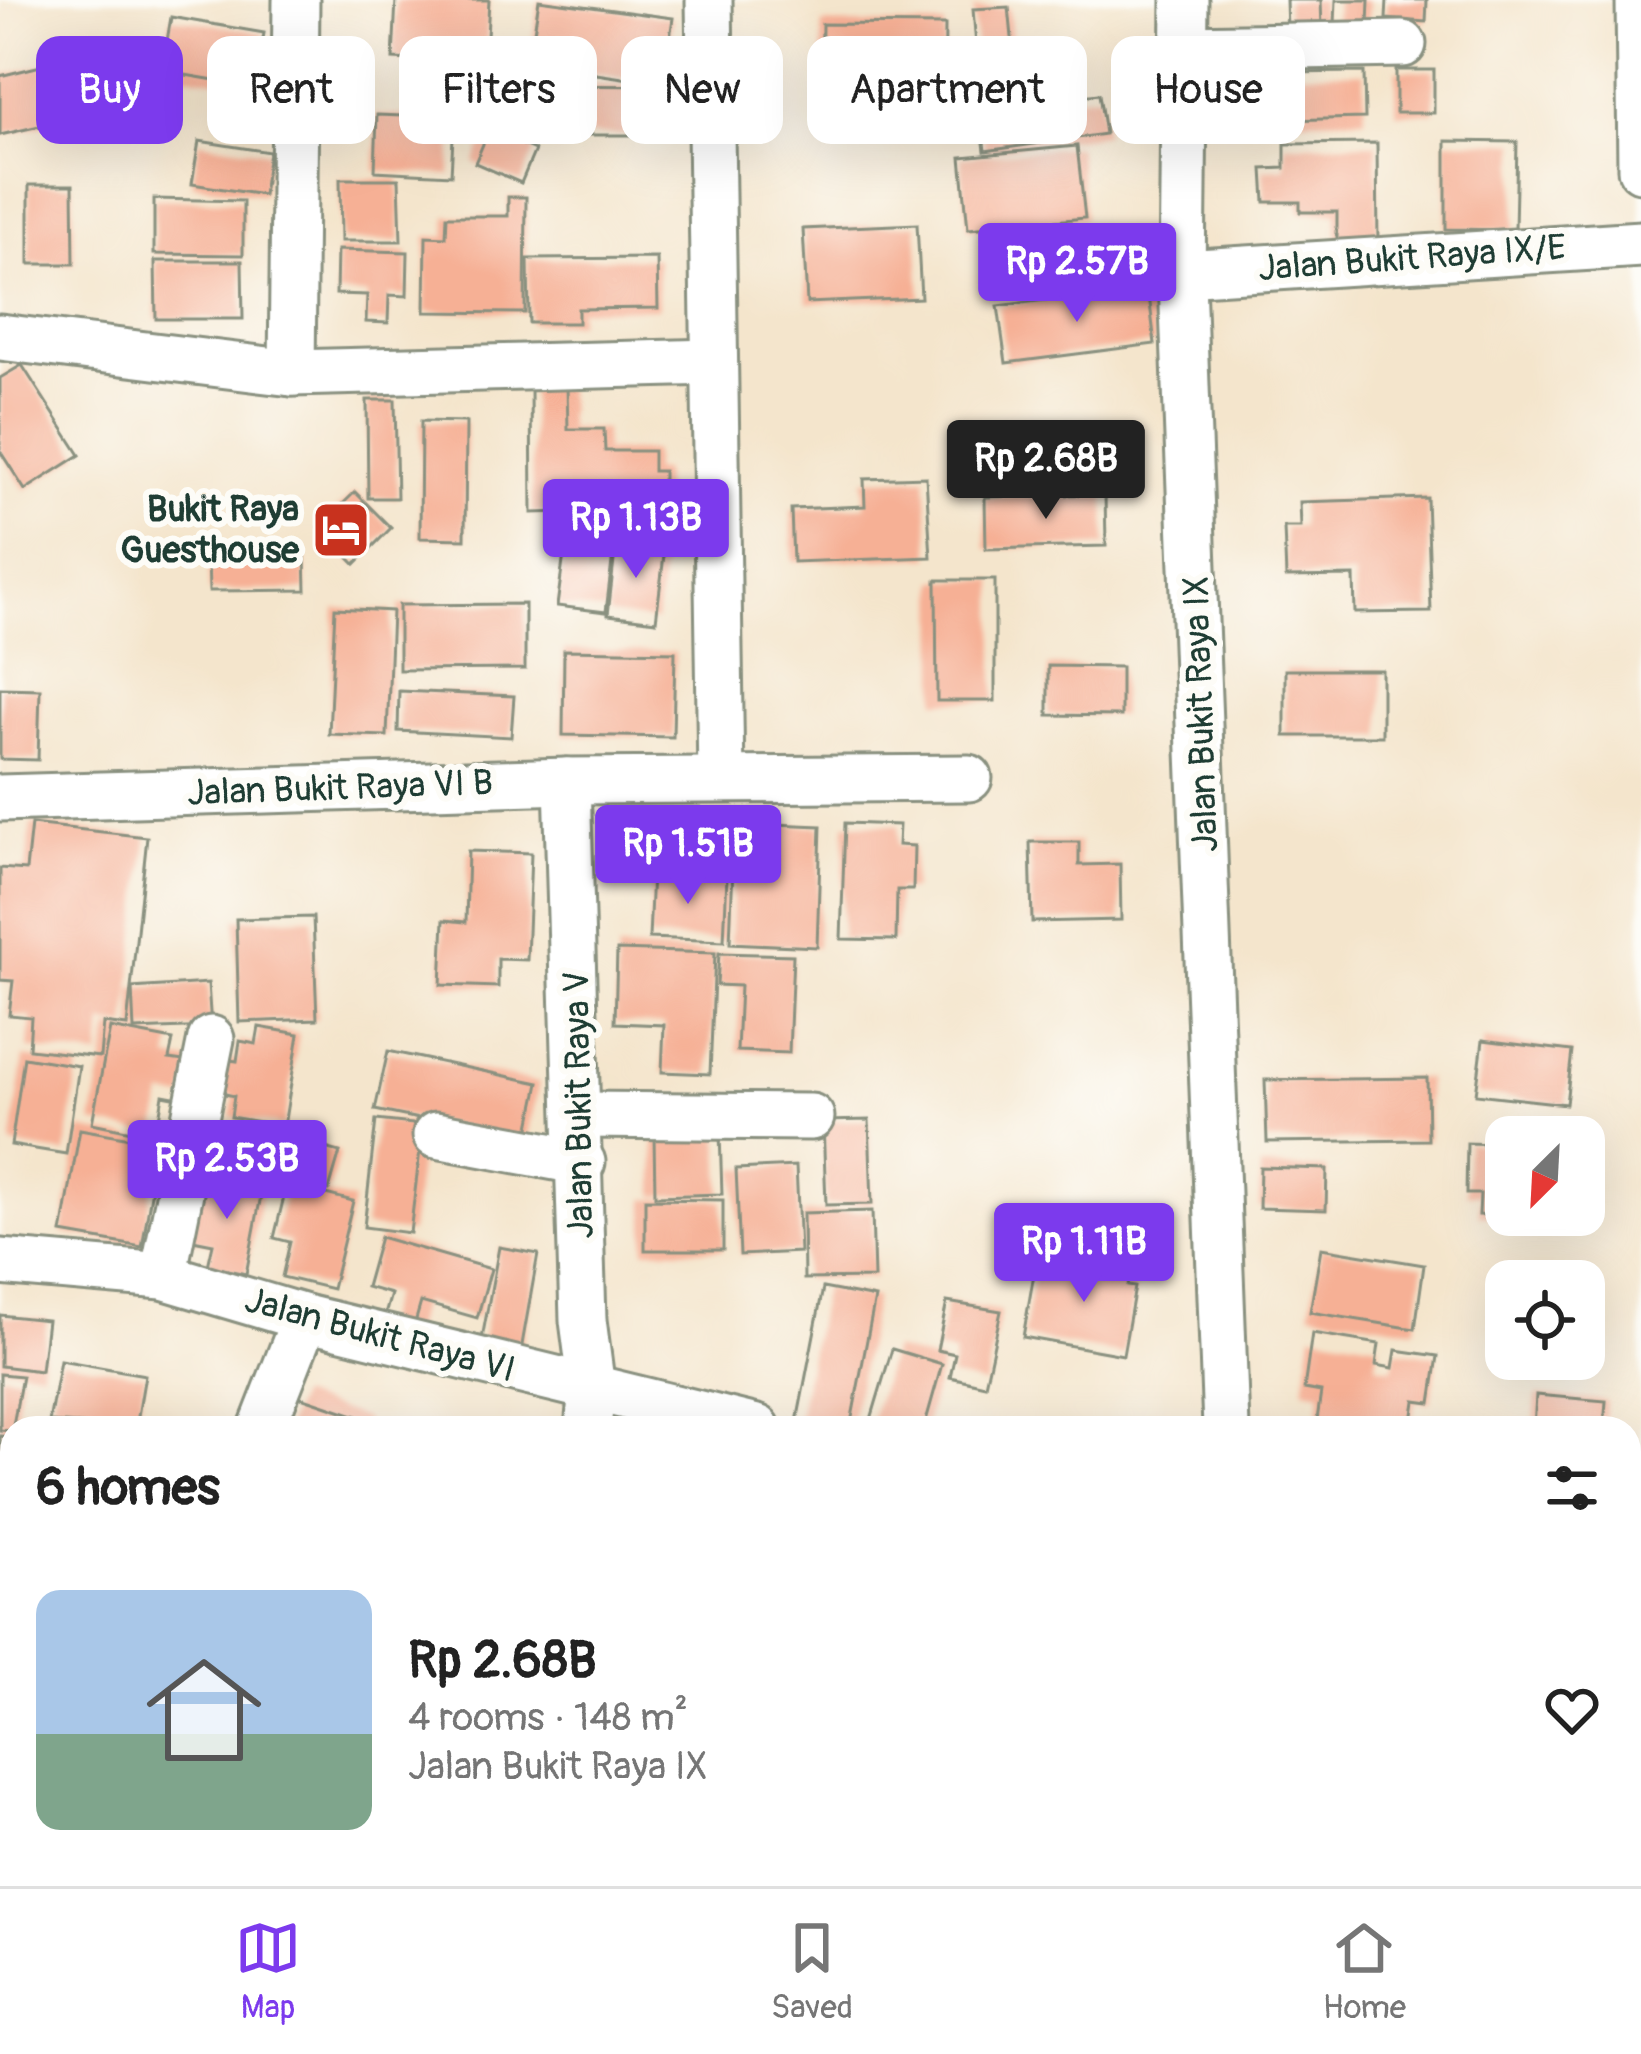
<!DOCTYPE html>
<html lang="en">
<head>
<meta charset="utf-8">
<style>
	body { margin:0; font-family:Pangolin,sans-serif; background:#f6f6f6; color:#222; height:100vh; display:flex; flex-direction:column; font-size:45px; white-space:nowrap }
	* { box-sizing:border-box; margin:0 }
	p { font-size:39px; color:#767676 }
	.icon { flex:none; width:66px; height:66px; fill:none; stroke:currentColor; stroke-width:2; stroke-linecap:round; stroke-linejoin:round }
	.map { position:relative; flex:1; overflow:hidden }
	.panel { position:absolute; left:0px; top:1416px; width:1641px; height:471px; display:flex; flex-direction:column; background:#fff; border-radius:36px 36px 0 0; box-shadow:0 12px 48px #0002 }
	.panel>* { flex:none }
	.top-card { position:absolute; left:36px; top:36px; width:1569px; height:108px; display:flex; gap:24px }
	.needle { width:78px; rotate:204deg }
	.tools { position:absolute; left:1485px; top:1116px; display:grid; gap:24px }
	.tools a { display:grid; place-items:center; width:120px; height:120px; border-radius:24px; background:#fff; box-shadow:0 12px 48px #0002; font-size:60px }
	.price { position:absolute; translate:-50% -102px; padding:0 27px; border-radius:12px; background:#7c3aed; color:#fff; font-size:39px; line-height:78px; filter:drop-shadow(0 3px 6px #0008) }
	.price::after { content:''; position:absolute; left:50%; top:72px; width:36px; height:27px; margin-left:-18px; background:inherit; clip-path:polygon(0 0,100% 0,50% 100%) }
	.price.selected { background:#222; color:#fff }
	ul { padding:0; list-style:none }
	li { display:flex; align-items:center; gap:36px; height:300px; padding:0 36px }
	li+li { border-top:3px solid #e0e0e0 }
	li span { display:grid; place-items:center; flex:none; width:336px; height:240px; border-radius:24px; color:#555 }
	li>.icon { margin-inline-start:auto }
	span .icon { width:144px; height:144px; fill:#fffc; stroke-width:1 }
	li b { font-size:51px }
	h2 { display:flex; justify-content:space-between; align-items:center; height:144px; padding:0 36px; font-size:51px }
	.tag { padding:0 42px; border-radius:24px; background:#fff; box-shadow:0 12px 48px #0002; font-size:42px; line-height:108px }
	.tag.selected { background:#7c3aed; color:#fff }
	.tab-bar { display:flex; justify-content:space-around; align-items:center; height:168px; border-top:3px solid #e0e0e0; background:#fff; font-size:33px; color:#767676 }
	.tab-bar a { display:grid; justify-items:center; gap:6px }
	.tab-bar .selected { color:#7c3aed }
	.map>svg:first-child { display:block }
</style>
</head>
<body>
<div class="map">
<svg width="1641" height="1886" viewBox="0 0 1641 1886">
	<rect width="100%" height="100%" fill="#fdfcf7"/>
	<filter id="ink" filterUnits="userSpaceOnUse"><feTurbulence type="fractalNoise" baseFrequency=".00833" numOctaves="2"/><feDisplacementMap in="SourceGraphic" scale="24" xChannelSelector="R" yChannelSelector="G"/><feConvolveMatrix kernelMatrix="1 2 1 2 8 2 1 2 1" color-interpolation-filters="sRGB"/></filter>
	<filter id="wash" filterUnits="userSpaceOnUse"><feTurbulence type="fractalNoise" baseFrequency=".004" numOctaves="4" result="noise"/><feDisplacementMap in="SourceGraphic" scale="48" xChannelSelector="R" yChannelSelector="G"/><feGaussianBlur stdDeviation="2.7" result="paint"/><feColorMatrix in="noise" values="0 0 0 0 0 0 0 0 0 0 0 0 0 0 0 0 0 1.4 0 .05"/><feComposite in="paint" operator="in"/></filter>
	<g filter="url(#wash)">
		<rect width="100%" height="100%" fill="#f4e5cc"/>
		<g id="blocks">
			<!-- building -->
			<g fill="#f6b095">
				<path d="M396 0H489L485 73 436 70V61L393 59Z"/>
				<path d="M539 0 673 18 663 84 529 64Z"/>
				<path d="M1286 0H1321L1322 29 1287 30Z"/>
				<path d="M1336 0H1369L1368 25 1335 24Z"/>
				<path d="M1387 0H1427L1426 22 1386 19Z"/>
				<path d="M1009 7 1015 68 978 71 973 9Z"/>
				<path d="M171 17 264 33 255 87 162 71Z"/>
				<path d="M822 24 945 25 944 115 821 113Z"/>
				<path d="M57 62 70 119 0 135V76Z"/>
				<rect x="1396" y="70" width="38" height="43"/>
				<path d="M1364 72 1365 118 1284 120 1283 73Z"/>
				<path d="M535 85 660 86 659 135H535Z"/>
				<path d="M1099 94 1105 134 985 151 980 109Z"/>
				<path d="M377 115 454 118 451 175 375 171Z"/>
				<path d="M489 130 535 150 521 183 475 163Z"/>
				<path d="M199 141 269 152 263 195 192 184Z"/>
				<path d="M1446 141 1517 142 1515 230 1446 229Z"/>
				<path d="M1377 143 1378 246 1337 247V212H1300V202H1265L1263 169 1285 168V144Z"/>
				<path d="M1077 146 1085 218 968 229 961 157Z"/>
				<path d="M340 179H399L401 241H341Z"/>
				<path d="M29 185H73L74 264H29Z"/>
				<path d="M508 197H526L525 313 425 312 426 236 446 237 447 216H508Z"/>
				<path d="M154 199 243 201V255L154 254Z"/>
				<path d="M917 224 921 298 807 303 803 229Z"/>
				<path d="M992 245 1044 251 1039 288 988 282Z"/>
				<path d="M337 250 408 252 407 296 389 295 388 323 366 322 367 295 336 294Z"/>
				<path d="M657 258 658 308 578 309V323H529L528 259Z"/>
				<path d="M155 261H242L243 319H156Z"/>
				<path d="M1148 287 1155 344 1006 363 998 306Z"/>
				<path d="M22 365 80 455 25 490 0 451V378Z"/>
				<path d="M531 387H567L568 429H604L605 451H653V471H663V496L566 497V512L532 513Z"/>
				<path d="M367 400H395L397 498H368Z"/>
				<path d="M421 421 466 422 465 539 420 538Z"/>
				<path d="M926 477 931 557 793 562 791 509 865 506 864 479Z"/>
				<path d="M355 492 391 528 355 564 319 527Z"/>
				<path d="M1105 494 1106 546 986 549 985 497Z"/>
				<path d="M1427 498 1431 612 1355 613 1354 576 1286 577 1284 527H1301L1300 502Z"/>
				<path d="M566 539 614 545 606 612 557 606Z"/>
				<path d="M616 542 665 547 656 621 608 615Z"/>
				<path d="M305 555 306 590 209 591 208 557Z"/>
				<path d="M936 580H995V701H937Z"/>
				<path d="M525 604V669L399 670V605Z"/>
				<path d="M335 608 392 611 387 736 329 734Z"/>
				<path d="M564 650 675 652 673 737 563 735Z"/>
				<path d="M1048 666 1121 667V716L1048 715Z"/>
				<rect x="1285" y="670" width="97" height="66"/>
				<path d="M0 688 40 689 38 760 0 759Z"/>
				<path d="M399 691 514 696 511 737 398 731Z"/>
				<path d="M746 823 821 826 817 947 730 943 733 866 745 867Z"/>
				<path d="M845 823 899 825 898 845 914 846 913 890H897L896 940 841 939Z"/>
				<path d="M31 824 147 837 127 1026 103 1023 100 1057 29 1049 31 1017 9 1015 13 981 0 980V868L26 870Z"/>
				<path d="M1030 842H1079V865L1120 864 1121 920 1032 922Z"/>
				<path d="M468 851 531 853 527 960 498 959V987L441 985 444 920 466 922Z"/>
				<path d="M652 873 727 876 724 941 649 938Z"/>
				<path d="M313 917 317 1019 239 1022 236 919Z"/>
				<path d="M617 950 715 953 710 1074 662 1072 664 1025 615 1023Z"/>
				<path d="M719 953 793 955 789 1053 737 1051 740 986 717 985Z"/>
				<path d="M208 983 211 1027 134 1030 132 988Z"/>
				<path d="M259 1027 299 1034 284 1126 231 1117 234 1096 216 1092 222 1059 237 1061 240 1041 256 1044Z"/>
				<path d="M110 1028 173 1040 169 1059 191 1062 184 1099 163 1095 156 1136 92 1123Z"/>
				<path d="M1483 1040 1572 1051 1566 1104 1476 1094Z"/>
				<path d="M388 1051 539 1083 527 1141 375 1110Z"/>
				<path d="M24 1057 79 1066 66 1154 11 1145Z"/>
				<path d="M1427 1078 1428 1140 1267 1142 1265 1080Z"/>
				<path d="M376 1120 423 1125 410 1233 364 1227Z"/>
				<path d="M869 1120 872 1204 826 1205 823 1121Z"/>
				<path d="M1495 1124 1581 1127V1137H1506V1216L1479 1215 1480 1194H1466L1467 1143 1494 1144Z"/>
				<path d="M80 1129 180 1147 174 1185 153 1182 142 1247 62 1233Z"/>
				<path d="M720 1133 722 1194 655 1196 654 1135Z"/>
				<path d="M286 1137 340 1152 329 1190 275 1174Z"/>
				<path d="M796 1166 800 1252 740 1255 736 1169Z"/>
				<path d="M1260 1167 1327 1169 1326 1210 1259 1208Z"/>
				<path d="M225 1178 263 1185 246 1274 208 1266 213 1244 188 1239 199 1180 224 1185Z"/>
				<path d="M287 1184 353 1201 332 1289 282 1277 290 1242 274 1238Z"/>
				<path d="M645 1199 723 1200V1250H645Z"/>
				<path d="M872 1211 874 1278 804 1279 803 1213Z"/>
				<path d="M380 1237 491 1269 477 1318 421 1302 411 1337 381 1329 391 1294 366 1287Z"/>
				<path d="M499 1247 538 1254 519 1362 479 1355Z"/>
				<path d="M1321 1248 1424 1265 1415 1329 1310 1312Z"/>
				<path d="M1091 1249 1134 1257 1128 1286 1135 1287 1123 1355 1023 1337 1035 1268 1086 1278Z"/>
				<path d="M823 1288 875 1298 850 1428 797 1422Z"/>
				<path d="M947 1302 1001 1311 985 1385 950 1377 955 1354 937 1350Z"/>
				<path d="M0 1315 47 1320 41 1371 0 1366Z"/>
				<path d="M1312 1333 1379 1344 1376 1365 1393 1368 1396 1350 1438 1356 1431 1403 1415 1401 1411 1428 1317 1420 1321 1392 1304 1389Z"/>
				<path d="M892 1349 942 1364 924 1428 869 1426Z"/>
				<path d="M60 1360 145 1375 136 1428 49 1422Z"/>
				<path d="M0 1374 22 1376 12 1431 0 1430Z"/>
				<path d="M1536 1395 1606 1401 1604 1428H1534Z"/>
				<path d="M298 1396 366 1419 363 1428H286Z"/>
				<path d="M0 1436 12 1437V1480L0 1478Z"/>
				<path d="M0 1482 12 1484V1570L0 1568Z"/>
				<path d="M248 1875H341L338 1886H246Z"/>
				<path d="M412 1875H435L472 1882 409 1886Z"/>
				<path d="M911 1875H1077L1076 1886H974Z"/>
			</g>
		</g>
	</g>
	<g filter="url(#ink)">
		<use href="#blocks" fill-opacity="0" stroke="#8a9180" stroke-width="3"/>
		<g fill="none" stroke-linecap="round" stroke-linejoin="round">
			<!-- minor casing -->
			<g stroke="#8a9180" stroke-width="51">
				<g id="minor">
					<path d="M709 0 721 779"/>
					<path d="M1185 0 1182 281 1226 1428"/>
					<path d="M1639 0 1641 169"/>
					<path d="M1184 48 1403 44"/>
					<path d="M1182 273 1641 244"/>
					<path d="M0 337 292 373 714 362"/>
					<path d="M292 373 296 0"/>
					<path d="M567 781 583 1320 592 1389 588 1428"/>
					<path d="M0 798 567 781 969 778"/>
					<path d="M581 1115 811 1117"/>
					<path d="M436 1135 582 1162"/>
					<path d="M0 1262 163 1276 305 1318 757 1428"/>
					<path d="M163 1276 211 1039"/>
					<path d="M262 1428 305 1318"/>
					<path d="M1629 1774 1641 1773"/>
					<path d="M0 1850 12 1853"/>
					<path d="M85 1875 122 1886"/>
					<path d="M1236 1875V1886"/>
					<path d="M532 1886 534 1875"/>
					<path d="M881 1886 882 1875"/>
				</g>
			</g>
			<!-- minor -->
			<use href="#minor" stroke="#fff" stroke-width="45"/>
		</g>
	</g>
	<!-- icons -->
	<defs>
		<g id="hotel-square" transform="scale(3)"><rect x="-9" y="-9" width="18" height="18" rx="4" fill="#c8321e" stroke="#fdfcf7"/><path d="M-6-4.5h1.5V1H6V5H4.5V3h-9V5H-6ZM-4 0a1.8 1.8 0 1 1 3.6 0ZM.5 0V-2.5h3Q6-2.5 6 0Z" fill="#fff"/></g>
	</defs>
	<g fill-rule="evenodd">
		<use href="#hotel-square" x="341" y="530"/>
	</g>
	<g text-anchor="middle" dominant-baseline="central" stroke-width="12" stroke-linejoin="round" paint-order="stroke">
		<!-- street labels -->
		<g font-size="36" fill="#1f3d34" stroke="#fdfcf7">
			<text transform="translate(1412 258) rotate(-4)">Jalan Bukit Raya IX/E</text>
			<text transform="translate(1201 714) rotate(-92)">Jalan Bukit Raya IX</text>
			<text transform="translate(340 788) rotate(-2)">Jalan Bukit Raya VI B</text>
			<text transform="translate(579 1105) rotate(-91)">Jalan Bukit Raya V</text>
			<text transform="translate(380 1335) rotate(15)">Jalan Bukit Raya VI</text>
		</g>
		<!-- poi labels -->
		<g font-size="36" font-weight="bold" fill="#1f3d34" stroke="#fdfcf7" text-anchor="end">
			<text x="299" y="509">Bukit Raya<tspan x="299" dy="41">Guesthouse</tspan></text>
		</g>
	</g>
</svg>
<div class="tools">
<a><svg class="needle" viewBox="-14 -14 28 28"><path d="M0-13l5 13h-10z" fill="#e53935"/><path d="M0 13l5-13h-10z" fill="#767676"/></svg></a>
<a><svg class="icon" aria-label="locate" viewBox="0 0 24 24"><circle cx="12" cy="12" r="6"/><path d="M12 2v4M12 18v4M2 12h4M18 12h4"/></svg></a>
</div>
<b class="price" style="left:1077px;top:325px">Rp 2.57B</b>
<b class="price selected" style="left:1046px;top:522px">Rp 2.68B</b>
<b class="price" style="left:636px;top:581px">Rp 1.13B</b>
<b class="price" style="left:688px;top:907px">Rp 1.51B</b>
<b class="price" style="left:227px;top:1222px">Rp 2.53B</b>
<b class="price" style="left:1084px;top:1305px">Rp 1.11B</b>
<div class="top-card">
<a class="tag selected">Buy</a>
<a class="tag">Rent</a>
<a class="tag">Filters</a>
<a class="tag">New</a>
<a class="tag">Apartment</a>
<a class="tag">House</a>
</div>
<section class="panel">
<h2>6 homes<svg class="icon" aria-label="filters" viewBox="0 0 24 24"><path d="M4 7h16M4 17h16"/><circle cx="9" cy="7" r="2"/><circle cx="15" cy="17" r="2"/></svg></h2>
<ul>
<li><span style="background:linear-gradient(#a9c7e8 60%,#7fa58c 0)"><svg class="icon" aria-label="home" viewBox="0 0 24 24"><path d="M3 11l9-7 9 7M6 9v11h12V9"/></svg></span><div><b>Rp 2.68B</b><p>4 rooms · 148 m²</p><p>Jalan Bukit Raya IX</p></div><svg class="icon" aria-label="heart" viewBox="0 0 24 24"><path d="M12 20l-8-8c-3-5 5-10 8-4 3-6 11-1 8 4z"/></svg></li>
</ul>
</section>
</div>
<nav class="tab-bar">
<a class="selected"><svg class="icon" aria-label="map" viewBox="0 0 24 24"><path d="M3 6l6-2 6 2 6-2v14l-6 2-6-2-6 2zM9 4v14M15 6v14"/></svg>Map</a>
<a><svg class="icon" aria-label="saved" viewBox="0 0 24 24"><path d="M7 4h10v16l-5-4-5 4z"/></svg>Saved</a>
<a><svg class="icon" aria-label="home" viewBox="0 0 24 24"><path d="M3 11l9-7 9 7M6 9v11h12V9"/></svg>Home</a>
</nav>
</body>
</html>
